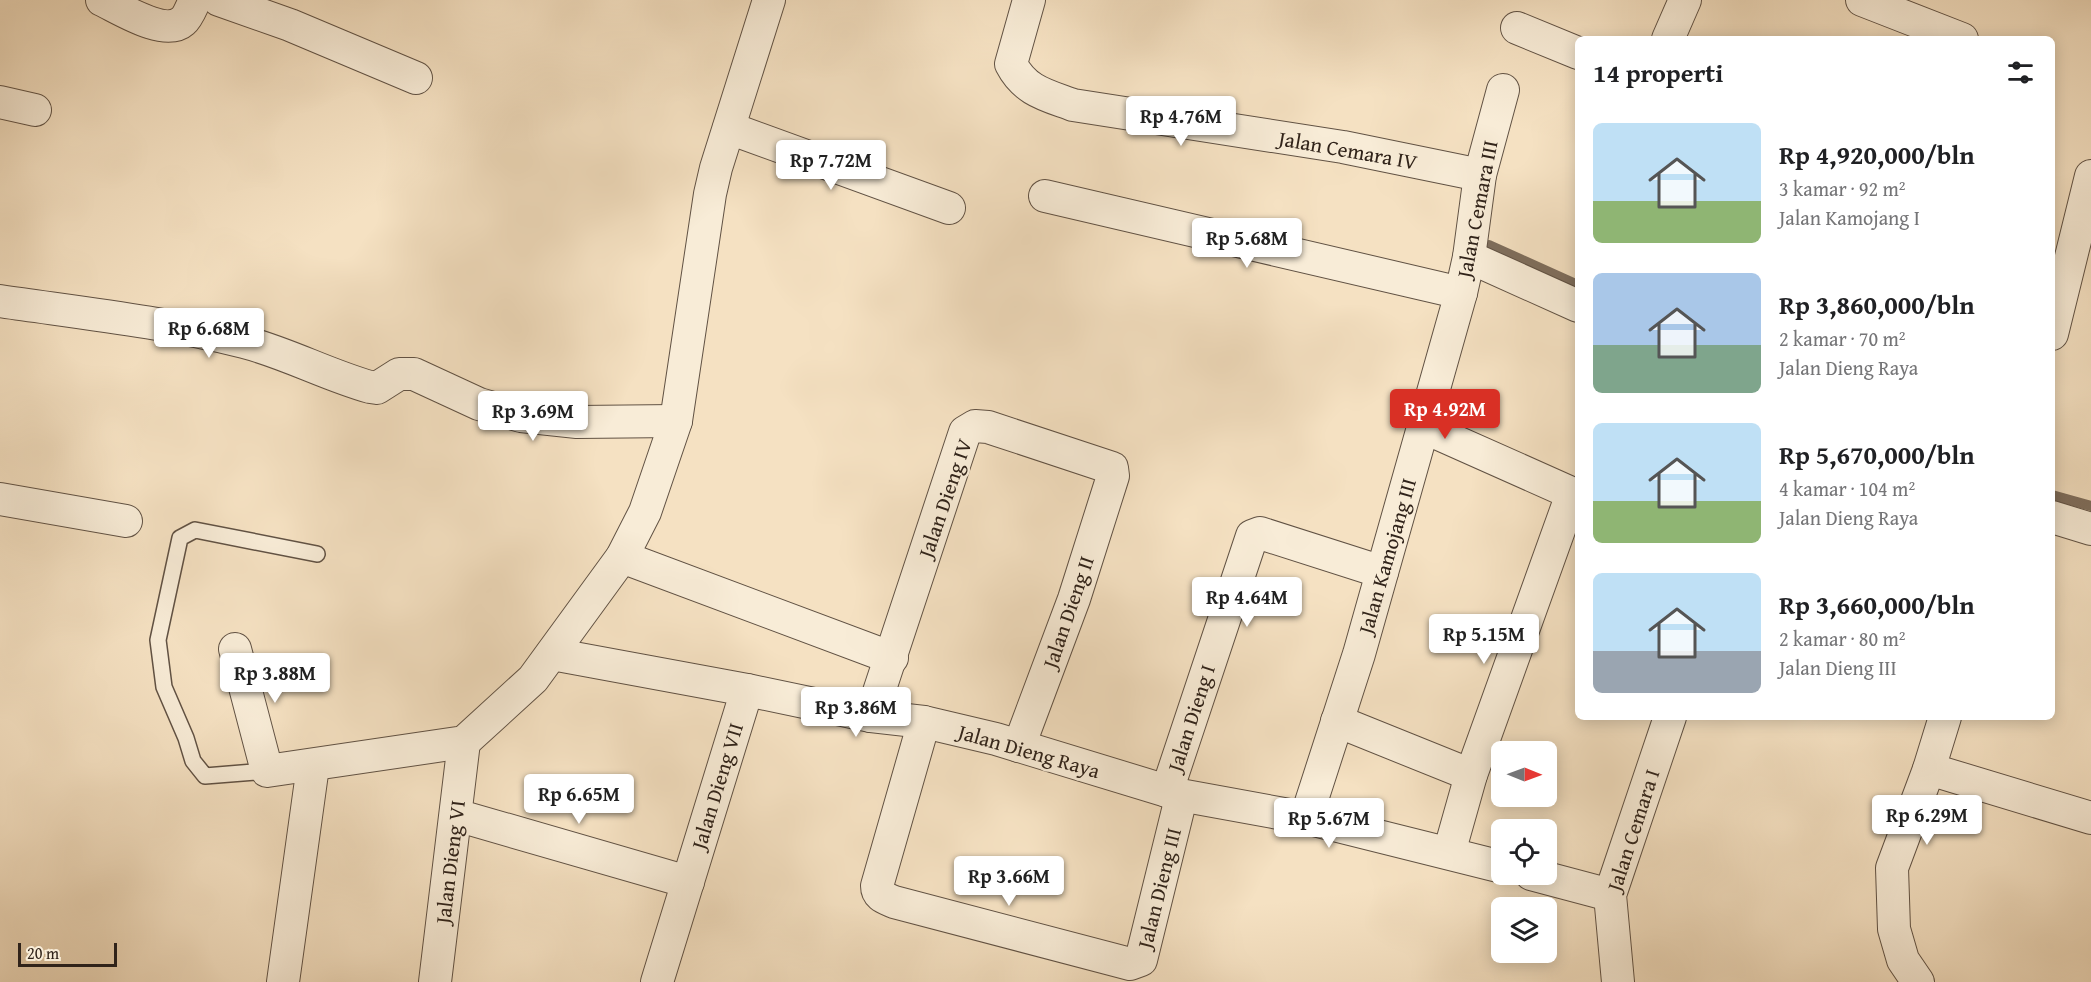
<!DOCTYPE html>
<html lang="id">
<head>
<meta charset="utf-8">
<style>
	body { margin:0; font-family:"Gentium Book Plus",serif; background:#f2f2f2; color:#202124; height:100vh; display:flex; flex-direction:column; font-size:22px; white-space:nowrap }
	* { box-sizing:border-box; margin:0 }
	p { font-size:20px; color:#757577 }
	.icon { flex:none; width:33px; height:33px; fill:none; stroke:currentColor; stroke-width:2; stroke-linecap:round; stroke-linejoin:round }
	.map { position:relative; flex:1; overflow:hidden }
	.side { position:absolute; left:1575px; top:36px; width:480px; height:684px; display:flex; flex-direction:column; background:#fff; border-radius:9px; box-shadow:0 3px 15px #0003 }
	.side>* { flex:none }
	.needle { width:39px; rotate:91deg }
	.tools { position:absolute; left:1491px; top:741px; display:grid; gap:12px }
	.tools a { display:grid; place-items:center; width:66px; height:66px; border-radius:9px; background:#fff; box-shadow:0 3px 15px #0003; font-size:30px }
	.scale { position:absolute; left:18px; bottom:15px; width:99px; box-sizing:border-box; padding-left:6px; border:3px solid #30231a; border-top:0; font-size:16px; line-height:21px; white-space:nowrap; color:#30231a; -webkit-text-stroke:4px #f8ecd7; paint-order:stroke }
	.price { position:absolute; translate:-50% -51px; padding:0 14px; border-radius:6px; background:#fff; color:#222; font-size:20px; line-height:39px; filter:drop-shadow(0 2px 3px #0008) }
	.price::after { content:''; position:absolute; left:50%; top:36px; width:18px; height:14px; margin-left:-9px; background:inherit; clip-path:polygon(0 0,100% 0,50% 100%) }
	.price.on { background:#d93025; color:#fff }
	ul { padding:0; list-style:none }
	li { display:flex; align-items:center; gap:18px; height:150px; padding:0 18px }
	li span { display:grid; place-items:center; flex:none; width:168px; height:120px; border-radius:9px; color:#555 }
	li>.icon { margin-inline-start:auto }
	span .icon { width:72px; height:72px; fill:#fffc; stroke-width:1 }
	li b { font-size:26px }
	h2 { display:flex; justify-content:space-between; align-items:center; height:72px; padding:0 18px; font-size:26px }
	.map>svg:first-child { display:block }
</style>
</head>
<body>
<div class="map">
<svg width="2091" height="982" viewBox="0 0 2091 982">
	<rect width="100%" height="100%" fill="#f5e1c2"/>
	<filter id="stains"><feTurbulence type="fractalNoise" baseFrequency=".00333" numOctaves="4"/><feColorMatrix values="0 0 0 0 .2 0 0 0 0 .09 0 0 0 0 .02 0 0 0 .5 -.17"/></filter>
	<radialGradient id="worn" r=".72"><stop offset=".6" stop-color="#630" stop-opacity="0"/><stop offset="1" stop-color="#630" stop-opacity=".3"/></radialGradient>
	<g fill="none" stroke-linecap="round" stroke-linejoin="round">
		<!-- stream -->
		<g stroke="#7e6e5d" stroke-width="10">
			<path d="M1489 245 1578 285"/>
			<path d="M2052 495 2091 506"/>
		</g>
		<!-- service casing -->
		<g stroke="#615244" stroke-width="18">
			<path id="service" d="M267 771 205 776 193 761 186 738 164 687 158 640 180 538 195 530 317 554"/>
		</g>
		<!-- minor casing -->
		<g stroke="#615244" stroke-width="34">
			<g id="minor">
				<path d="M102 0C121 9 165 37 183 21 188 17 192 6 195 0"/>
				<path d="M219 0 290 25 416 78"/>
				<path d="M1029 0 1011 64C1025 91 1046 95 1073 105L1343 147 1480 175"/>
				<path d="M1862 0 1962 39"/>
				<path d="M1517 28 1578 53"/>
				<path d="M1668 39 1685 0"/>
				<path d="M0 102 35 110"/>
				<path d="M729 128 949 208"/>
				<path d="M1045 196 1461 293"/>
				<path d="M1469 257 1578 306"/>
				<path d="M0 301C82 313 164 322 244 342 287 353 327 375 370 387L377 388 399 374H414L479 404 521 416 577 422 676 421"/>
				<path d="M2052 334 2091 176"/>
				<path d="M1423 427 1578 496"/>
				<path d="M0 499 126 521"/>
				<path d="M2052 517 2091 529"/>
				<path d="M622 557 892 658"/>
				<path d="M235 649 267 771 464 742 533 679 622 557 645 512 676 421 710 194 716 168 769 0"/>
				<path d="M552 654 747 690 871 716 924 722 996 739 1180 795 1306 818 1502 867"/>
				<path d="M871 716 965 432 975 426 988 427 1112 468 1113 476 1074 599 1019 746"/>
				<path d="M1337 721 1471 775"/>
				<path d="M924 722 877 886C877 896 885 898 894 902L1130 964 1141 960 1178 810 1180 795"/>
				<path d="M1929 769 2091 818"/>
				<path d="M1167 791 1252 536 1260 533 1382 572"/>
				<path d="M456 815 688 882"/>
				<path d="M1306 818 1359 654 1461 293 1469 257 1480 175 1503 90"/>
				<path d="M1449 853 1471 775 1572 494"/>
				<path d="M1531 874 1610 895"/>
				<path d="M283 982 313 766"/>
				<path d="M435 982 464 742"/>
				<path d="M657 982 747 690"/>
				<path d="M1618 982 1610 895 1670 717"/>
				<path d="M1918 982 1903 960 1894 929 1892 868 1929 769 1945 717"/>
			</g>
		</g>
		<!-- service -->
		<use href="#service" stroke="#f8ecd7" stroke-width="15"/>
		<!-- minor -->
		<use href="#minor" stroke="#f8ecd7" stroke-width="32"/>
	</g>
	<g text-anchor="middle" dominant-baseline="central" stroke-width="5" stroke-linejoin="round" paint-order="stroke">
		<!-- street labels -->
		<g font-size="21" fill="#30231a" stroke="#f8ecd7">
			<text transform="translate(1348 150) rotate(10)">Jalan Cemara IV</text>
			<text transform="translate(1477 209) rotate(-79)">Jalan Cemara III</text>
			<text transform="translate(945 498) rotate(-71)">Jalan Dieng IV</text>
			<text transform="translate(1387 556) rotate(-74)">Jalan Kamojang III</text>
			<text transform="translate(1068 612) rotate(-71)">Jalan Dieng II</text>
			<text transform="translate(1191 718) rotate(-72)">Jalan Dieng I</text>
			<text transform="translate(1029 751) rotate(16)">Jalan Dieng Raya</text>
			<text transform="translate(717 786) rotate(-73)">Jalan Dieng VII</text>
			<text transform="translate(1633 830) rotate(-72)">Jalan Cemara I</text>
			<text transform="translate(450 862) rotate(-83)">Jalan Dieng VI</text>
			<text transform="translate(1159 888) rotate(-76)">Jalan Dieng III</text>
		</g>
	</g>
	<rect width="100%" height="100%" filter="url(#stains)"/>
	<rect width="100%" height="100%" fill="url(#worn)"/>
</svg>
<div class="tools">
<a><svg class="needle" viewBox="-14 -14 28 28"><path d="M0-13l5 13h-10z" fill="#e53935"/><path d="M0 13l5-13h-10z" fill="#757577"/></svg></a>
<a><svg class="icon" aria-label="locate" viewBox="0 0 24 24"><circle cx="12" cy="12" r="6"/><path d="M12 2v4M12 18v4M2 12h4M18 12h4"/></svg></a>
<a><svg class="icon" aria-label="layers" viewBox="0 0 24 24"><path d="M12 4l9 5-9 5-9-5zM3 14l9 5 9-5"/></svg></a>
</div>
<div class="scale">20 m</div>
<b class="price" style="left:1181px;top:147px">Rp 4.76M</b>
<b class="price" style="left:831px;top:191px">Rp 7.72M</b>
<b class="price" style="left:1247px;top:269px">Rp 5.68M</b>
<b class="price" style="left:209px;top:359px">Rp 6.68M</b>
<b class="price on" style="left:1445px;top:440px">Rp 4.92M</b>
<b class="price" style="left:533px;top:442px">Rp 3.69M</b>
<b class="price" style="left:1247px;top:628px">Rp 4.64M</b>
<b class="price" style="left:1484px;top:665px">Rp 5.15M</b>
<b class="price" style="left:275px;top:704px">Rp 3.88M</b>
<b class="price" style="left:856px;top:738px">Rp 3.86M</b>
<b class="price" style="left:579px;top:825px">Rp 6.65M</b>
<b class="price" style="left:1927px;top:846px">Rp 6.29M</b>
<b class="price" style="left:1329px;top:849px">Rp 5.67M</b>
<b class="price" style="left:1009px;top:907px">Rp 3.66M</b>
<section class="side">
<h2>14 properti<svg class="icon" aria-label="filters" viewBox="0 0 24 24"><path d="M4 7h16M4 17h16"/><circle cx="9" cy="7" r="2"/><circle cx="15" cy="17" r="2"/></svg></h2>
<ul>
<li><span style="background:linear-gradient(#bfe0f5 65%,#8fb573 0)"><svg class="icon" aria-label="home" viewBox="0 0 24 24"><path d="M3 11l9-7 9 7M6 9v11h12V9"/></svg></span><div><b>Rp 4,920,000/bln</b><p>3 kamar · 92 m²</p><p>Jalan Kamojang I</p></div></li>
<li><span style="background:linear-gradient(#a9c7e8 60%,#7fa58c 0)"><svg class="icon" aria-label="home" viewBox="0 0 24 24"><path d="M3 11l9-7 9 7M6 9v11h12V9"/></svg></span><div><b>Rp 3,860,000/bln</b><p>2 kamar · 70 m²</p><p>Jalan Dieng Raya</p></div></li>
<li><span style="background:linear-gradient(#bfe0f5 65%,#8fb573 0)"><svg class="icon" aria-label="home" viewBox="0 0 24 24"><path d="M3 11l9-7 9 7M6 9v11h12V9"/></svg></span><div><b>Rp 5,670,000/bln</b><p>4 kamar · 104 m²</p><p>Jalan Dieng Raya</p></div></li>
<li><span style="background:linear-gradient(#bfe0f5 65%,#9aa5b1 0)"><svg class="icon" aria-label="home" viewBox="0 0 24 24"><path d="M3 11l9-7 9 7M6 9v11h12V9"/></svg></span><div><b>Rp 3,660,000/bln</b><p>2 kamar · 80 m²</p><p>Jalan Dieng III</p></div></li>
</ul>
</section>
</div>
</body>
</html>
